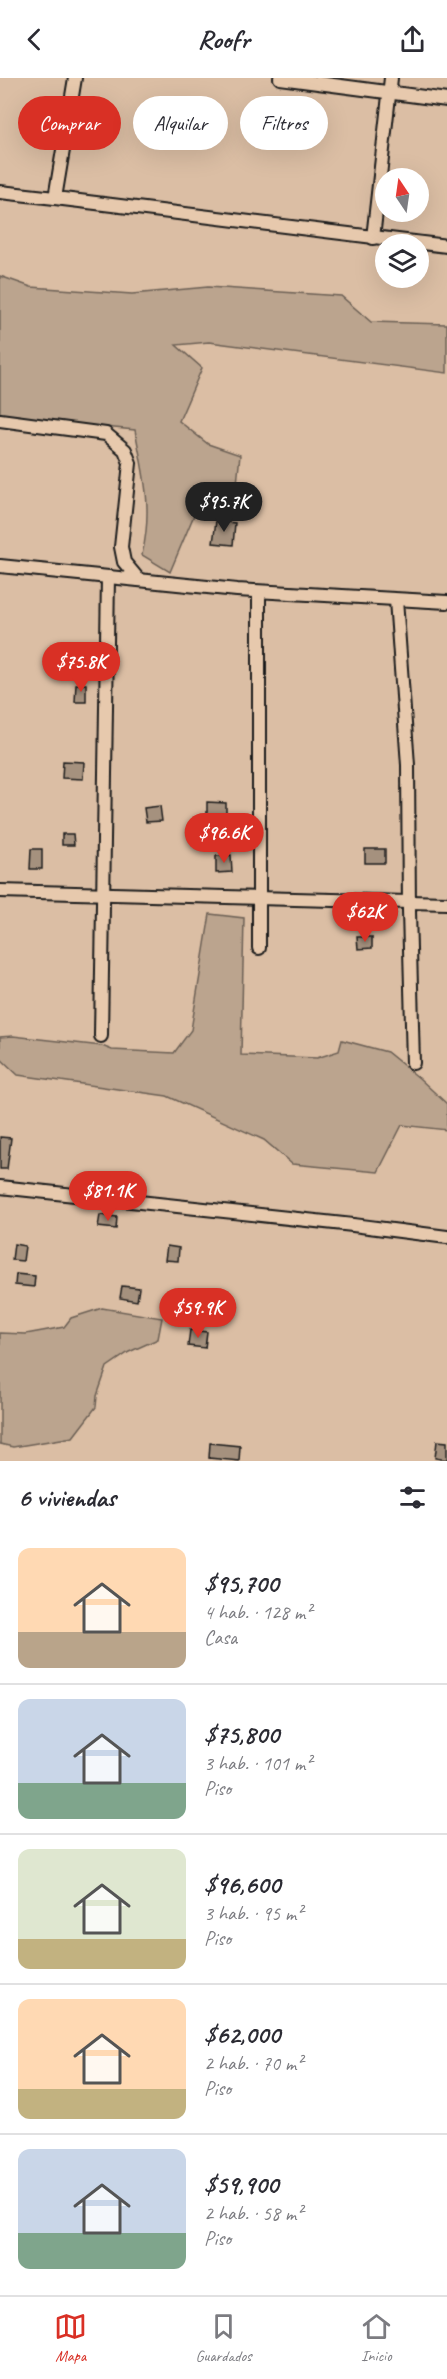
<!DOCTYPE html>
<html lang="es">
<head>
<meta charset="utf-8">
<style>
	body { margin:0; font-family:Caveat,sans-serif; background:#f7f7f7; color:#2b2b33; height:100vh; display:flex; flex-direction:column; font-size:22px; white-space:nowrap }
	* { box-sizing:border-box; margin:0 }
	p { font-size:20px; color:#7c7c81 }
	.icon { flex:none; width:33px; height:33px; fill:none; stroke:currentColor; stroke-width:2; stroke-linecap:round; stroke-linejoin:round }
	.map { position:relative; height:1383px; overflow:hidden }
	.side { display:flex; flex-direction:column; background:#fff; flex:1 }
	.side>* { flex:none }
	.top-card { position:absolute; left:18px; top:18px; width:411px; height:54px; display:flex; gap:12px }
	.needle { width:39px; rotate:347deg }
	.tools { position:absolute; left:375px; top:90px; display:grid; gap:12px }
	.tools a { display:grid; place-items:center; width:54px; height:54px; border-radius:50%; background:#fff; box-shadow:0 6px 24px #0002; font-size:30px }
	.price { position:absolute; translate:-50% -51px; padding:0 14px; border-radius:21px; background:#d93025; color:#fff; font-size:20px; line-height:39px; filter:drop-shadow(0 2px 3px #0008) }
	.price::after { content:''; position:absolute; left:50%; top:36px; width:18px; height:14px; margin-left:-9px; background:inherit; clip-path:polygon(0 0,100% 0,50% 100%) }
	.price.current { background:#222; color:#fff }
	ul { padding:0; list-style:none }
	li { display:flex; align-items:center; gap:18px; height:150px; padding:0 18px }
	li+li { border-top:2px solid #e1e1e2 }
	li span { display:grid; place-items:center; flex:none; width:168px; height:120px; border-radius:12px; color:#555 }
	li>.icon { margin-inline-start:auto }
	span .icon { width:72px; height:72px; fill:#fffc; stroke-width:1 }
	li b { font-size:26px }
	h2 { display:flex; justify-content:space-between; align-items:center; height:72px; padding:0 18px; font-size:26px }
	.tag { padding:0 21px; border-radius:27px; background:#fff; box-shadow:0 6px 24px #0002; font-size:21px; line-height:54px }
	.tag.current { background:#d93025; color:#fff }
	header { display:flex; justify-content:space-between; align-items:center; height:78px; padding:0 18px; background:#fff; font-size:27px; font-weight:700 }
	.tab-bar { display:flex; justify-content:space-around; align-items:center; height:84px; border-top:2px solid #e1e1e2; background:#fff; font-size:16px; color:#7c7c81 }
	.tab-bar a { display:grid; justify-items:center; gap:3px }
	.tab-bar .current { color:#d93025 }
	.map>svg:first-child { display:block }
</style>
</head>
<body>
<header><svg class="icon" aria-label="back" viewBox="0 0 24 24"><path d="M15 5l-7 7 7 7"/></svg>Roofr<svg class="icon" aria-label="share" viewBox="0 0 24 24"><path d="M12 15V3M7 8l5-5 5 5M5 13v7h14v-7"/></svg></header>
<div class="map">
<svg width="447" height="1383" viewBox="0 0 447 1383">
	<rect width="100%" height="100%" fill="#dbbea4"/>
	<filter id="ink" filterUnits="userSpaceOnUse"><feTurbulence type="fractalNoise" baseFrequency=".0167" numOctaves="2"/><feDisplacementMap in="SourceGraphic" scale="12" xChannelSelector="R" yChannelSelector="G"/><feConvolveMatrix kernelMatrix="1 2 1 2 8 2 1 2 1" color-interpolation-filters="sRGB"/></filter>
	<g filter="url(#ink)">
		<!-- green -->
		<g fill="#bba48e" stroke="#6c6055" stroke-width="1.5">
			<path d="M0 198 31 209 132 216 208 209 341 218 371 244 447 246V295L209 264 176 267 202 290 179 343 208 366 240 377 236 415 202 418 170 494 142 477C153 430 144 399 135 352L0 339Z"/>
			<path d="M210 836 244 840 241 977 317 980 339 973 342 962 387 974 419 1000 447 1026V1052L402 1047 378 1094 292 1086 264 1062 167 1018 18 997 0 980V959L13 958 102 968 112 972 174 975 191 952Z"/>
			<path d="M102 1230 162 1240 158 1261 129 1274 107 1289 97 1318 96 1329 73 1359 13 1369 0 1366V1255L26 1256 64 1249 71 1240Z"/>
		</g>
		<!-- building -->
		<g fill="#a5917e" stroke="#1c1c1c" stroke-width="1.5">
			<path d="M216 443 235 445 233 467 213 465Z"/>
			<path d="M76 606H86V624H75Z"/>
			<path d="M63 683 84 684 83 701 62 700Z"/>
			<path d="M207 724 226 725V742H207Z"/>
			<path d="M160 728 162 743 146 744 144 730Z"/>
			<path d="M62 756H73L74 767H62Z"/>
			<path d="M31 771H42V791H30Z"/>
			<rect x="365" y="771" width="20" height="14"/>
			<path d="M231 777 232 794 216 795V778Z"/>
			<path d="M357 859H372V870L358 871Z"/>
			<path d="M0 1059 11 1060 7 1091H0Z"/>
			<path d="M100 1137 117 1139 116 1151 98 1149Z"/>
			<path d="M14 1166 25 1168 23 1183 12 1182Z"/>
			<path d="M167 1168 179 1170 178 1183 165 1182Z"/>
			<path d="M16 1196 35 1198 34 1209 15 1207Z"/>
			<path d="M122 1208 139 1210 137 1223 120 1220Z"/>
			<path d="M190 1252 207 1254 205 1270 188 1268Z"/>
			<path d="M437 1363 447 1364V1382L435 1380Z"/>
			<path d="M210 1365 240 1368 239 1383 209 1380Z"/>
		</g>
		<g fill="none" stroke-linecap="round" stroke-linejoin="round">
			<!-- minor casing -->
			<g stroke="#1c1c1c" stroke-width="16">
				<g id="minor">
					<path d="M75 0 55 120 447 168"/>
					<path d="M280 0 447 22"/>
					<path d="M0 114 55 120"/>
					<path d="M373 160 391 0"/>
					<path d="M0 342 106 356 125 372 130 385 121 469 124 484 139 502"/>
					<path d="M0 488 237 512 447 524"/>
					<path d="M396 522 408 687 409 833 413 985"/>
					<path d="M0 813 447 825"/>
					<path d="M259 870V514"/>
					<path d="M101 958 108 499"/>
					<path d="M0 1109 353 1147 447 1159"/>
				</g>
			</g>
			<!-- minor -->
			<use href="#minor" stroke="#e7c9ad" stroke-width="12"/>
		</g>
	</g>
</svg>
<div class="tools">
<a><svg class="needle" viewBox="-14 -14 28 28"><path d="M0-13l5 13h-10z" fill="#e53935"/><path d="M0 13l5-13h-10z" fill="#7c7c81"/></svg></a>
<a><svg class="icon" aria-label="layers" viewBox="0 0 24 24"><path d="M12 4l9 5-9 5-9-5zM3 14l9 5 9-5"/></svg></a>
</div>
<b class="price current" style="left:224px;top:455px">$95.7K</b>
<b class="price" style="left:81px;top:615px">$75.8K</b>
<b class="price" style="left:224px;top:786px">$96.6K</b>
<b class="price" style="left:365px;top:865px">$62K</b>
<b class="price" style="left:108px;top:1144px">$81.1K</b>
<b class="price" style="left:198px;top:1261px">$59.9K</b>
<div class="top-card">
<a class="tag current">Comprar</a>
<a class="tag">Alquilar</a>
<a class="tag">Filtros</a>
</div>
</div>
<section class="side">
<h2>6 viviendas<svg class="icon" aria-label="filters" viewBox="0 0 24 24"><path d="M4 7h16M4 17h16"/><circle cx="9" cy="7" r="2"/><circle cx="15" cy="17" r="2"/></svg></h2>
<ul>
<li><span style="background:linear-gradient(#ffd9b3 70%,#b9a48a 0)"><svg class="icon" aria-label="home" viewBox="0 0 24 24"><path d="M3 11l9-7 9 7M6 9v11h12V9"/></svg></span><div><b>$95,700</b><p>4 hab. · 128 m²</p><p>Casa</p></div></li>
<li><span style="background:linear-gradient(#c9d6e8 70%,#7fa58c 0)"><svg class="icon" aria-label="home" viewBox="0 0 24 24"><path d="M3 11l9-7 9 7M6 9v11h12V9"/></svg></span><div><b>$75,800</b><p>3 hab. · 101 m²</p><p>Piso</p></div></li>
<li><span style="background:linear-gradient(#dfe7d0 75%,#c2b280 0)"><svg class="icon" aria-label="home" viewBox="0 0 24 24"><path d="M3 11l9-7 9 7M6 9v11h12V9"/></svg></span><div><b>$96,600</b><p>3 hab. · 95 m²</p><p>Piso</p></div></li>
<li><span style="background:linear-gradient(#ffd9b3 75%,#c2b280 0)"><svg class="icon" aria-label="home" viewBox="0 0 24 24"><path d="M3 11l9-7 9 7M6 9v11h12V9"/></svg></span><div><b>$62,000</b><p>2 hab. · 70 m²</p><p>Piso</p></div></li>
<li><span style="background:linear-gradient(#c9d6e8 70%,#7fa58c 0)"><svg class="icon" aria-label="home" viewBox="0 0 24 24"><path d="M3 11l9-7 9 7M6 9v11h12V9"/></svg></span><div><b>$59,900</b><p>2 hab. · 58 m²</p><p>Piso</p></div></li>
</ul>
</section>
<nav class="tab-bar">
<a class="current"><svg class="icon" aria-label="map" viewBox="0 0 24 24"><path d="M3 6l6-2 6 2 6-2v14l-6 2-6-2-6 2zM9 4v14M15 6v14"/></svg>Mapa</a>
<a><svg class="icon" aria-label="saved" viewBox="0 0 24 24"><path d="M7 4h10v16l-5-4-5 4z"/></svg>Guardados</a>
<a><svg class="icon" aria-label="home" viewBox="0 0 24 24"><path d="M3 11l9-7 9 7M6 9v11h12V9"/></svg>Inicio</a>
</nav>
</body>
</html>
